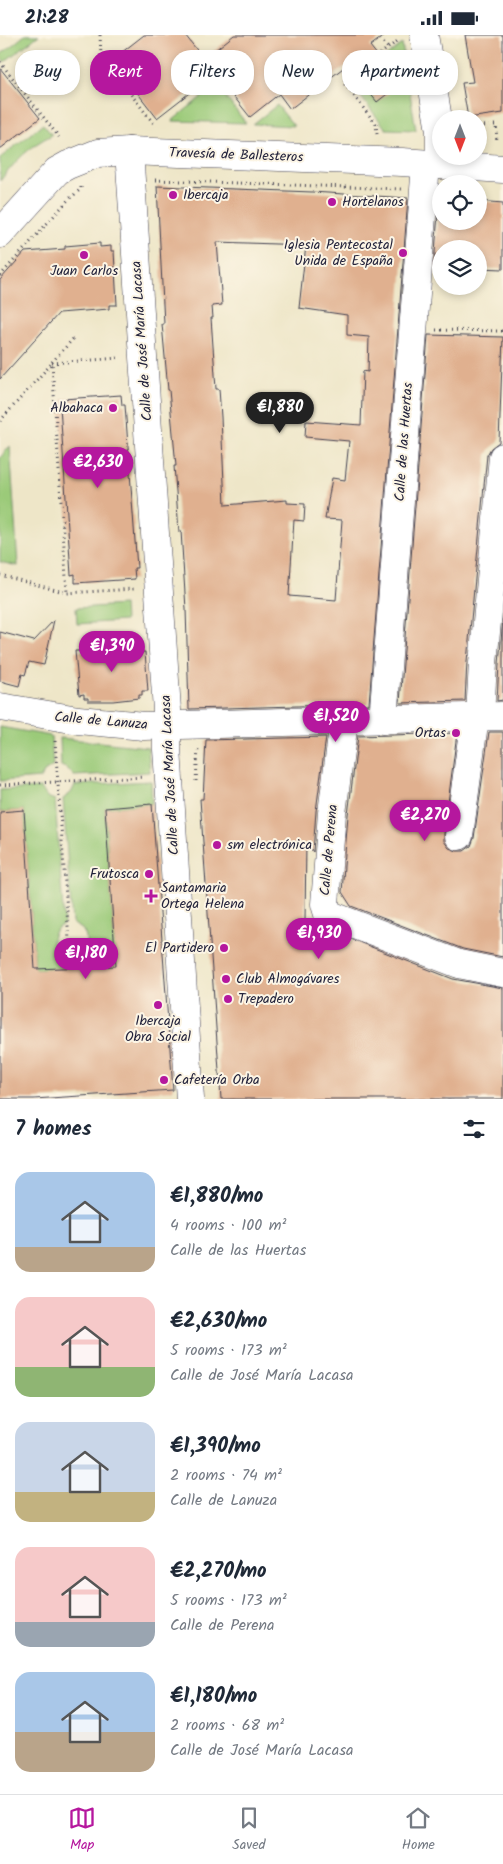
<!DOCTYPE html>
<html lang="en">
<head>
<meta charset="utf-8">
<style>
	body { margin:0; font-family:Kalam,sans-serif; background:#f2f2f3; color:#1f2937; height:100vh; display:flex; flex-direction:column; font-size:19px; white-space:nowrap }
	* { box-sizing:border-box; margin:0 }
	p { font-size:16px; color:#747a83 }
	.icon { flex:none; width:28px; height:28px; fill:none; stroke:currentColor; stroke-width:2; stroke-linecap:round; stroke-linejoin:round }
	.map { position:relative; height:1064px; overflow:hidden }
	.panel { display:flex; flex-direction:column; background:#fff; flex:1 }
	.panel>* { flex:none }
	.guide { position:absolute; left:15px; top:15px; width:474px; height:45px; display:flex; gap:10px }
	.needle { width:32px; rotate:180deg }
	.buttons { position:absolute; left:432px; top:75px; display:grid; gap:10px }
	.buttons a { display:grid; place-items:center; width:55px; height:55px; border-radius:50%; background:#fff; box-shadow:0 2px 8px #0003; font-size:25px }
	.price { position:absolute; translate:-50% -42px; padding:0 11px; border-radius:18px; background:#b5179e; color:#fff; font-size:16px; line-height:32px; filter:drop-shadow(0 1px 2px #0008) }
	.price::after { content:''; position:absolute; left:50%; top:30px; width:15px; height:11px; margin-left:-8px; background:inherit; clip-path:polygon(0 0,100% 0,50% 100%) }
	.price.on { background:#222; color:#fff }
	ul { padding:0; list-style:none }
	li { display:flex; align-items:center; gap:15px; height:125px; padding:0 15px }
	li span { display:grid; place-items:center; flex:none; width:140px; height:100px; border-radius:15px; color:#555 }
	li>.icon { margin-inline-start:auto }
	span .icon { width:60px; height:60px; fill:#fffc; stroke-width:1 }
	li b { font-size:21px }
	h2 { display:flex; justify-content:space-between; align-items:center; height:60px; padding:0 15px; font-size:21px }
	.chip { padding:0 18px; border-radius:20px; background:#fff; box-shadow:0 2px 8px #0003; font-size:18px; line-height:45px }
	.chip.on { background:#b5179e; color:#fff }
	.status { display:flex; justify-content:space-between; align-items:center; height:35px; padding:0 25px; background:#fff; direction:ltr }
	.status svg { height:14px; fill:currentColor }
	.tab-bar { display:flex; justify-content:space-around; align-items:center; height:70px; border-top:1px solid #e0e1e3; background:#fff; font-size:14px; color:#747a83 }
	.tab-bar a { display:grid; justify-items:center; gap:2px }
	.tab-bar .on { color:#b5179e }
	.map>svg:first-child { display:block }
</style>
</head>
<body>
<div class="status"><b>21:28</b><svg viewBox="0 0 49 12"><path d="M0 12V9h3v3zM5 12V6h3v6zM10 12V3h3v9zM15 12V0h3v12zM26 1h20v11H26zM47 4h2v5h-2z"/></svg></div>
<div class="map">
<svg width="503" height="1064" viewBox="0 0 503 1064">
	<rect width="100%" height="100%" fill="#fcf5e5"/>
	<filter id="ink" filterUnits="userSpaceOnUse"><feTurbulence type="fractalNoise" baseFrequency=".02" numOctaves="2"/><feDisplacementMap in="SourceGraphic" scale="10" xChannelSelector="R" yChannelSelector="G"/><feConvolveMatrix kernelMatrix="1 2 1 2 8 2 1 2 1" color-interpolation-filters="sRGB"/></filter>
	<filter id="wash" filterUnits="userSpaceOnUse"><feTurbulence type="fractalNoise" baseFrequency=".0096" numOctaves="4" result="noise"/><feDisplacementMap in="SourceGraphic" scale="20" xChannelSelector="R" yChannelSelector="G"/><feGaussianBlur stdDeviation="1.12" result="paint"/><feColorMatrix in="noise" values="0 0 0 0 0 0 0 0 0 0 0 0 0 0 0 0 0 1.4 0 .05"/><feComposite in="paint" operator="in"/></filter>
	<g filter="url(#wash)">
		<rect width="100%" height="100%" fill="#eee6c8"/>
		<!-- green -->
		<g fill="#9bca79" stroke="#5e765a">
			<path d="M25 0H39L4 27 0 20Z"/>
			<path d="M402 9 416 95 386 94 351 49Z"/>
			<path d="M216 50 246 88 172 86Z"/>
			<path d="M277 70 294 91 253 89Z"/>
			<path d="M43 89 52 100C30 110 15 127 0 146V123Z"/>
			<path d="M10 411 18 531 0 527V423Z"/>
			<path d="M124 570 125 586 77 589 76 573Z"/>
			<path d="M0 692 51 701 53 731 44 737 41 743 0 746Z"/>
			<path d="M60 703 148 712 150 737 74 741 68 734 61 731Z"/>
			<path d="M151 746 152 769 105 773 116 931 35 934 24 775 0 777V755L41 753 47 762 55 765 64 889C55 893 52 899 52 908 60 936 99 918 82 894L72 888 63 764 71 758 75 750Z"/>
		</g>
		<g id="blocks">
			<!-- building -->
			<g fill="#e0b08f" fill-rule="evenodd">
				<path d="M144 0H185L204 24 234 0H385L370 11 400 49 377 67 347 30 290 74 279 59 250 82 215 38 157 83 112 25Z"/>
				<path d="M465 0H503V78L468 83 462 48 473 47Z"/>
				<path d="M0 33 40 83 0 114Z"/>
				<path d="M157 151 312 157 408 163 369 669 189 674 186 574 181 496 179 497 177 469 174 431H176L169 355H168L162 289H164ZM217 207 306 210 299 273 347 280V300L369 302 368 337 363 336 361 390 306 386 305 402 349 406 345 445 332 443 325 484 342 485 336 565 289 561 294 485 304 486 305 469 287 468V465L225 470 221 382 219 354H216L211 283H213L212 271 222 270Z"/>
				<path d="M439 165H441V186H479V166L503 168V234L479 233V214H441V231H434Z"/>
				<path d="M100 208V212L111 211V216H114L117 270H109V274L59 278 0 344V245L25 217 65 214V211Z"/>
				<path d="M428 300 503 302 499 407 491 413 487 420 467 626 465 666 400 668Z"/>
				<path d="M121 360 122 370H125L137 533H134L135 544 75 548V539L71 540 60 371H63V364Z"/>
				<path d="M503 584V665L497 666 499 629Z"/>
				<path d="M54 585 44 630 29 627 25 640 22 639 19 651 0 646V597L34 606Z"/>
				<path d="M129 610V613L139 612V617H145L148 656H142V660H139V663L113 666H88V663H84V659L79 660 75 616H92V612Z"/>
				<path d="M489 697H503V922L463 914 351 871 342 857 348 780 358 701 457 698 444 799V806L449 813 457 816H464L471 811 474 803Z"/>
				<path d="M326 702 316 776 313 817 306 807 305 886 453 944 503 953V1064H221L200 764H203L206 705Z"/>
				<path d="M152 769 173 1055 34 1064H0V777L24 775 35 934 116 931 105 773Z"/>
			</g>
		</g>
	</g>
	<g filter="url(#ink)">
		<use href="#blocks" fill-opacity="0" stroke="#413f50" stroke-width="1"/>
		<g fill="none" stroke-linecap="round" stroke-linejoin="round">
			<!-- minor casing -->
			<g stroke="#413f50" stroke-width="29">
				<g id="minor">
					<path d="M424 0 440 96V130"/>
					<path d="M129 116 167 675V714L190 1064"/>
					<path d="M0 199 57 136 68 130 98 118 129 116 402 127 503 134"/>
					<path d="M0 672 78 685 144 691 503 681"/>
					<path d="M480 681 483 628 503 422"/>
					<path d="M383 685 426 129"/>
					<path d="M344 686 332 778 325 869 328 879 459 929 503 938"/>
					<path d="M459 801 475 681"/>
				</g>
			</g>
			<!-- path -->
			<g stroke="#413f50" stroke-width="3" stroke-dasharray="1 4" stroke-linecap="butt">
				<path d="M100 0 101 21 155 90"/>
				<path d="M377 0 388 13"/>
				<path d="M0 27 59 102"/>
				<path d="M479 91 496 90 497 107"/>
				<path d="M377 99 376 89 343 47 400 4"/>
				<path d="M155 145 401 154"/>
				<path d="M0 241 69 164 81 154V151"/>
				<path d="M436 295 503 296"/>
				<path d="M52 327 73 304"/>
				<path d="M52 328 119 323"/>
				<path d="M0 386 52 328 67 558"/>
				<path d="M0 540 67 558 134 554"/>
				<path d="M55 706 69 905"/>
				<path d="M196 746 198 713"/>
				<path d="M0 750 144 742"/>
			</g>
			<!-- minor -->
			<use href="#minor" stroke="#fff" stroke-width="28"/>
		</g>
	</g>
	<!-- markers -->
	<g fill="#b5179e" stroke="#fcf5e5" stroke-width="2">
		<circle cx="173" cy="160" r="5"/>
		<circle cx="332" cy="167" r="5"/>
		<circle cx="403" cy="218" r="5"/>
		<circle cx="84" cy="220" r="5"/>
		<circle cx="113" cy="373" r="5"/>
		<circle cx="456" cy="698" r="5"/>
		<circle cx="217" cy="810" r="5"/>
		<circle cx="149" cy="839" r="5"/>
		<path d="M148.5 853.5h5v5h5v5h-5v5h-5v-5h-5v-5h5z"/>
		<circle cx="224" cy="913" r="5"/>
		<circle cx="226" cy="944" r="5"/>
		<circle cx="228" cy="964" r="5"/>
		<circle cx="158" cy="970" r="5"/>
		<circle cx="164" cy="1045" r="5"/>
	</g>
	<g text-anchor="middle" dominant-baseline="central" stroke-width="4" stroke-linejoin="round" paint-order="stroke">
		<!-- street labels -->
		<g font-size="14" fill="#22223b" stroke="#fcf5e5">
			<text transform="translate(236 120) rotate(2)">Travesía de Ballesteros</text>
			<text transform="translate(142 306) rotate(-94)">Calle de José María Lacasa</text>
			<text transform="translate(404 407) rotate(-86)">Calle de las Huertas</text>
			<text transform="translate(101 686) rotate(5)">Calle de Lanuza</text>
			<text transform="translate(170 740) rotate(-93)">Calle de José María Lacasa</text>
			<text transform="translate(329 815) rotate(-85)">Calle de Perena</text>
		</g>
		<!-- poi labels -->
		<g font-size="14" fill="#22223b" stroke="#fcf5e5" text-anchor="start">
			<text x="183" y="160">Ibercaja</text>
			<text x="342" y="167">Hortelanos</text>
			<text x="393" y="210" text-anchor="end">Iglesia Pentecostal<tspan x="393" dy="16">Unida de España</tspan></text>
			<text x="84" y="236" text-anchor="middle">Juan Carlos</text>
			<text x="103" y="373" text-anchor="end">Albahaca</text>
			<text x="446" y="698" text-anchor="end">Ortas</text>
			<text x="227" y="810">sm electrónica</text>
			<text x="139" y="839" text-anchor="end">Frutosca</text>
			<text x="161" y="853">Santamaria<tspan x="161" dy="16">Ortega Helena</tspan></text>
			<text x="214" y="913" text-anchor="end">El Partidero</text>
			<text x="236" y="944">Club Almogávares</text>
			<text x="238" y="964">Trepadero</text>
			<text x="158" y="986" text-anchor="middle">Ibercaja<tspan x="158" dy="16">Obra Social</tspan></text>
			<text x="174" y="1045">Cafetería Orba</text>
		</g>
	</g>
</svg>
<div class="buttons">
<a><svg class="needle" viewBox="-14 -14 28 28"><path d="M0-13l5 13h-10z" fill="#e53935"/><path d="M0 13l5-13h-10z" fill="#747a83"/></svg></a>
<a><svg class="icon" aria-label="locate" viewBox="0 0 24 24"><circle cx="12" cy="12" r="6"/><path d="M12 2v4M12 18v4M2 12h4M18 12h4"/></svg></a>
<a><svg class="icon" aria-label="layers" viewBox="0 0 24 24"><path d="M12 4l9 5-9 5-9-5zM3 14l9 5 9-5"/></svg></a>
</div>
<b class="price on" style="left:280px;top:399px">€1,880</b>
<b class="price" style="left:98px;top:454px">€2,630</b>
<b class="price" style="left:112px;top:638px">€1,390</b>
<b class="price" style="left:336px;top:708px">€1,520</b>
<b class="price" style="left:425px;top:807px">€2,270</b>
<b class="price" style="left:319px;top:925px">€1,930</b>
<b class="price" style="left:86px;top:945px">€1,180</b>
<div class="guide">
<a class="chip">Buy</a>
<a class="chip on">Rent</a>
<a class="chip">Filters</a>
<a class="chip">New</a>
<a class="chip">Apartment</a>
</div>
</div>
<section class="panel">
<h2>7 homes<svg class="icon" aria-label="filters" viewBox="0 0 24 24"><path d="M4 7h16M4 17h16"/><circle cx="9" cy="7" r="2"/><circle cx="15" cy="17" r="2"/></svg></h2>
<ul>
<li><span style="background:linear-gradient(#a9c7e8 75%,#b9a48a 0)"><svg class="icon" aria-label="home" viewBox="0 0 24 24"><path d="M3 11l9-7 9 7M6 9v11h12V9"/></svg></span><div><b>€1,880/mo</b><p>4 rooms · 100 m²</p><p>Calle de las Huertas</p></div></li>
<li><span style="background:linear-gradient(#f6c9c9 70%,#8fb573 0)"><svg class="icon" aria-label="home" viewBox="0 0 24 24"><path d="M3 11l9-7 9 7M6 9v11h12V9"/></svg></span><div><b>€2,630/mo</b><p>5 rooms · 173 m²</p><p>Calle de José María Lacasa</p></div></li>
<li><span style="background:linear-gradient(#c9d6e8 70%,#c2b280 0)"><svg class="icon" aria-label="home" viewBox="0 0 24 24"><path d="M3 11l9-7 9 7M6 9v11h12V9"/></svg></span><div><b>€1,390/mo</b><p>2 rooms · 74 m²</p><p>Calle de Lanuza</p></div></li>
<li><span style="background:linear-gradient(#f6c9c9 75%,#9aa5b1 0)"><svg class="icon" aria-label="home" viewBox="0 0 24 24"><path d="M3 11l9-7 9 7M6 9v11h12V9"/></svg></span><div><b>€2,270/mo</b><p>5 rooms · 173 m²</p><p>Calle de Perena</p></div></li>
<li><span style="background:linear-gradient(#a9c7e8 60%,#b9a48a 0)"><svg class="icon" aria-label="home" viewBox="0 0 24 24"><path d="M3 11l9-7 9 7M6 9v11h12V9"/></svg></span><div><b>€1,180/mo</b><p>2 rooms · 68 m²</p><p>Calle de José María Lacasa</p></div></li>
</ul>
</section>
<nav class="tab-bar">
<a class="on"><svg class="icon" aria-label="map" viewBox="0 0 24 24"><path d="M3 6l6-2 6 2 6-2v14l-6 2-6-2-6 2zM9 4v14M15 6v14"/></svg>Map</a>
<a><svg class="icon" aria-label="saved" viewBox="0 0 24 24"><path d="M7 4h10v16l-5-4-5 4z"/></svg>Saved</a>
<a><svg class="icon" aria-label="home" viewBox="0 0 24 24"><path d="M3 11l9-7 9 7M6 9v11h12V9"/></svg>Home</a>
</nav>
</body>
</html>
